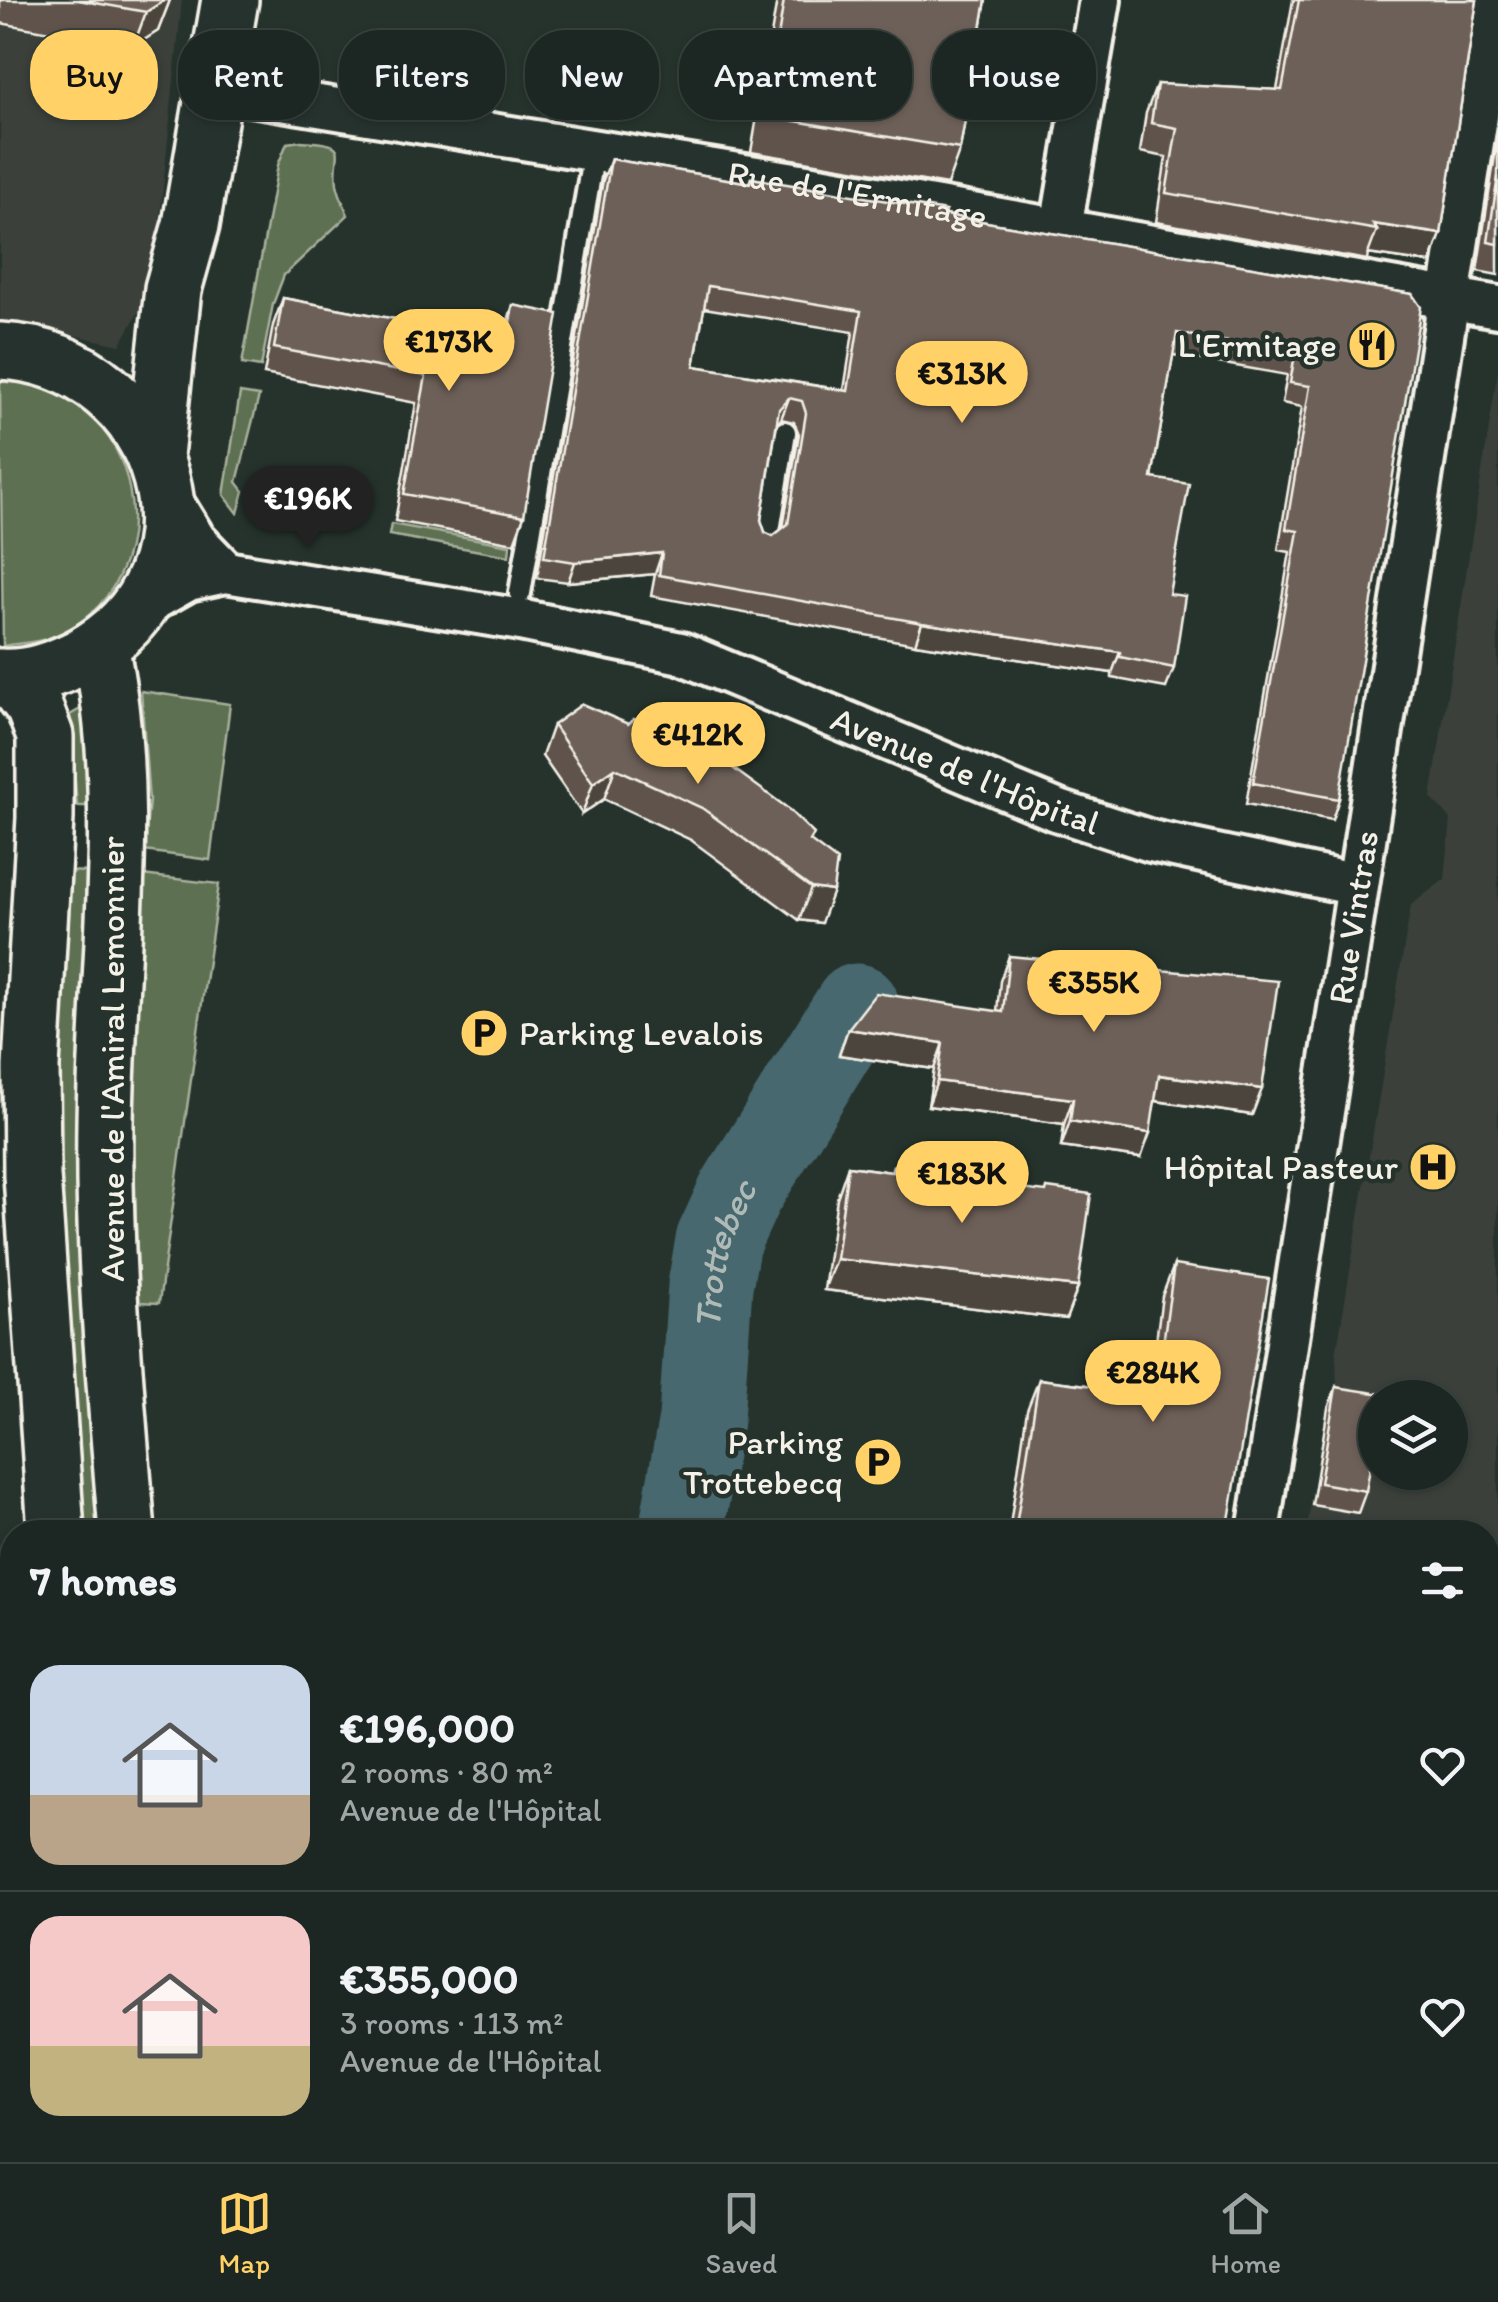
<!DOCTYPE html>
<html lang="en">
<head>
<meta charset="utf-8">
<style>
	body { margin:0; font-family:Itim,sans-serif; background:#29322f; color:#f1f3f6; height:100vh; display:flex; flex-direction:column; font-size:38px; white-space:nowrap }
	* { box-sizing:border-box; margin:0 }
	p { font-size:32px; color:#a0a5a5 }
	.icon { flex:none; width:55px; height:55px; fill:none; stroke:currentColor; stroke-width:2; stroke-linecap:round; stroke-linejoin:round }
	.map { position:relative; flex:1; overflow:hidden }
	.sheet { position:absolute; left:0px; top:1520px; width:1500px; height:642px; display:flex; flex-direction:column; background:#1c2622; border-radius:40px 40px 0 0; box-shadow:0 2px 8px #0004,0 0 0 2px #3a4340 }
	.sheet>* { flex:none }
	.hud { position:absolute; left:30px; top:30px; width:1440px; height:90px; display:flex; gap:20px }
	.fabs { position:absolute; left:1358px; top:1380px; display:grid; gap:20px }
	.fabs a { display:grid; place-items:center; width:110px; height:110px; border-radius:50%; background:#1c2622; box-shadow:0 2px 8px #0004,0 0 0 2px #3a4340; font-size:50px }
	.price { position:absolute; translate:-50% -85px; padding:0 22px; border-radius:35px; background:#ffd166; color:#111; font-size:32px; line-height:65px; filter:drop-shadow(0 2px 5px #0008) }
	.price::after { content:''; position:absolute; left:50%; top:60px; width:30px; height:22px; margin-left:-15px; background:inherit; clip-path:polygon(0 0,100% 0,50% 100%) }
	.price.on { background:#222; color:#fff }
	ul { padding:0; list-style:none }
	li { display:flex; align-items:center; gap:30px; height:250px; padding:0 30px }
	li+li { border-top:2px solid #3a4340 }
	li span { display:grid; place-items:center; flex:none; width:280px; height:200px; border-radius:30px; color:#555 }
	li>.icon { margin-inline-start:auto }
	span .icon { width:120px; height:120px; fill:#fffc; stroke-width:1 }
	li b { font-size:42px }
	h2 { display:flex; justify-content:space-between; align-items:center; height:120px; padding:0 30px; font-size:42px }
	.chip { padding:0 35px; border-radius:40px; background:#1c2622; box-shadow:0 2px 8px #0004,0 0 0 2px #3a4340; font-size:35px; line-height:90px }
	.chip.on { background:#ffd166; color:#111 }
	.dock { display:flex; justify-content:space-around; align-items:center; height:140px; border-top:2px solid #3a4340; background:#1c2622; font-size:28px; color:#a0a5a5 }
	.dock a { display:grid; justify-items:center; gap:5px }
	.dock .on { color:#ffd166 }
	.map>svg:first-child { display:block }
</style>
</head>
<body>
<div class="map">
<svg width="1498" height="2162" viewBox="0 0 1498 2162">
	<rect width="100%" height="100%" fill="#26332d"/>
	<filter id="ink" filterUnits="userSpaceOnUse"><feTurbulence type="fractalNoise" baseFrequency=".01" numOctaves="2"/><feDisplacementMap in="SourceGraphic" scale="20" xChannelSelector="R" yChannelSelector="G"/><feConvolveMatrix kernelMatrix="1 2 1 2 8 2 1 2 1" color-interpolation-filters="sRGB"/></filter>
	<g filter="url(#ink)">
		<!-- built -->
		<g fill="#3b413a" fill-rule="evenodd">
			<path d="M0 0H182L153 286 120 345 41 328 0 331Z"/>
			<path d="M1498 370V1855L1488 1856V1532H1306L1328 1408 1337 1388 1336 1355 1411 905 1445 879 1451 819 1431 798ZM1375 1398H1450V1472H1375Z"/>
		</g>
		<!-- green -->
		<g fill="#5d6f51" stroke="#a8b09c" stroke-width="2.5">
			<path d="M301 141C355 144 332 150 337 184 339 194 344 205 348 215L284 275 273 304 261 367 242 364 278 165 287 143Z"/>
			<path d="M0 382C145 377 184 589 49 638 35 643 18 643 3 646Z"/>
			<path d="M240 393 259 396 237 482 244 491 238 513 224 495Z"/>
			<path d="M391 524 510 545 509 556 389 535Z"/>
			<path d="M141 691 230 704 210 860 144 851 149 801Z"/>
			<path d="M82 708 90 710 96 806H77L70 715Z"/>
			<path d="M69 871 86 872 81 1108 102 1532H81L59 1202 58 1005Z"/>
			<path d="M142 875 219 884 159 1303 139 1302 130 1072Z"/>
		</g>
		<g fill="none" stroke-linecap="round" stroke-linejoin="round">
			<!-- river -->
			<path stroke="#47676e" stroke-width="85" id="s1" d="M681 1532 701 1419 710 1286 718 1241 740 1193 857 1006"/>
			<!-- service casing -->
			<g stroke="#f4f1e8" stroke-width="28">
				<g id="service">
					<path d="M767 543 785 432"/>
					<path d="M520 593 594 151"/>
				</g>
			</g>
			<!-- minor casing -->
			<g stroke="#f4f1e8" stroke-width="48">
				<g id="minor">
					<path id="s2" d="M214 89 825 188 1498 307"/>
					<path d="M1061 228 1100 0"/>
					<path d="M166 492 196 541 226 572"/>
					<path id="s3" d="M135 610 188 580 226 572 515 619 681 653 1056 810 1151 841 1357 885"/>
					<path id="s4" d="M1258 1532 1495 0"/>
					<path d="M1488 1889 1498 1888"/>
					<path d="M609 2162 643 2150"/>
					<path d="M1137 2162 1138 2150"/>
				</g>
			</g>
			<!-- primary casing -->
			<g stroke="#f4f1e8" stroke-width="62">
				<g id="primary">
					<path d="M0 351C170 359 232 576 80 657 56 669 28 679 0 677"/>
					<path d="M155 455 173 289 191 225 230 0"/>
					<path d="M100 646C133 799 107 968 105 1123 103 1260 116 1397 127 1532"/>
					<path d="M12 678 34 707 45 736V818L31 1067 32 1175 56 1532"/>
					<path d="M58 2162 60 2150"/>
					<path d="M135 2162 136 2150"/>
				</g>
			</g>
			<!-- service -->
			<use href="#service" stroke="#26332d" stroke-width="20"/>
			<!-- minor -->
			<use href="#minor" stroke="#26332d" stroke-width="40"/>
			<!-- primary -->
			<use href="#primary" stroke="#26332d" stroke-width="55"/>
		</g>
		<!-- wall -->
		<g fill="#5e534c" stroke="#f4f1e8" stroke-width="2.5" fill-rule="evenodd">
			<path d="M0 0H170L158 31 133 47 0 23Z"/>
			<path d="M777 0H986L960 149 947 185 751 152Z"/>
			<path d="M1293 0H1477L1441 234 1430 263 1368 254 1367 260 1156 222 1166 157 1140 152 1146 113 1157 84 1277 90Z"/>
			<path d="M1498 136V275L1477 271Z"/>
			<path d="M611 159 749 183 751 178 945 215 1412 294 1339 799 1332 820 1246 804 1290 552 1278 550 1302 407 1282 403 1287 375 1173 355 1152 478 1169 594 1174 668 1166 688 1112 678V673L915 644 651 596 655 574 568 582 537 578 603 180ZM704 308 853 332 844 390 694 366ZM781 419 794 422 799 434 783 528 773 536 765 532 761 520 777 424Z"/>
			<path d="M283 298 502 339 513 305 524 516 514 543 395 521 416 403 264 374 273 325Z"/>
			<path d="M553 725 811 842 821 923 799 920 691 840 604 799 582 814 542 756Z"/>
			<path d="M1009 956 1252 1115 1155 1101 1141 1158 1061 1147 1064 1124 928 1106 934 1069 839 1055 848 1029 997 1011 1000 981Z"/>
			<path d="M848 1166 891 1172 893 1166 978 1184 1078 1287 1066 1319 824 1290 837 1198Z"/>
			<path d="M1174 1265 1227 1532H1009L1027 1410 1039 1379 1149 1393 1162 1296Z"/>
			<path d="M1336 1387 1366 1491 1358 1513 1312 1505 1328 1408Z"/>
			<path d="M1488 1621 1498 1622V1775L1488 1773Z"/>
			<path d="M983 2150 987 2162H680Z"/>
			<path d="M1014 2150H1123V2153L1132 2162H1011Z"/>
		</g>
		<!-- shaded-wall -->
		<g fill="#4c443e" stroke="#f4f1e8" stroke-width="2.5">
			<path d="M165 0H170L158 31 133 47 146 12Z"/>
			<path d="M1373 224 1441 234 1430 263 1368 254 1377 230Z"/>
			<path d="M789 398 781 419 771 430 779 409Z"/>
			<path d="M662 553 655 574 568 582 575 562Z"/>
			<path d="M922 623 1120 652 1112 673 915 644Z"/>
			<path d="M615 768 604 799 582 814 593 783Z"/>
			<path d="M811 888 833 891 821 923 799 920Z"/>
			<path d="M848 1029 943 1043 934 1069 839 1055Z"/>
			<path d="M1159 1075 1262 1089 1252 1115 1150 1100Z"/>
			<path d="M937 1081 1073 1099 1064 1124 928 1106Z"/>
			<path d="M1070 1121 1150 1133 1141 1158 1061 1147Z"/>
			<path d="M836 1259 1078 1287 1066 1319 824 1290Z"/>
			<path d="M911 2152 907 2162H881Z"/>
		</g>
		<!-- building -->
		<g fill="#6d6158" stroke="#f4f1e8" stroke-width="2.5" fill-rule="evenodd">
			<path d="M78 0H165L146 12Z"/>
			<path d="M784 0H986L960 149 765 116Z"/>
			<path d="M1299 0H1477L1441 234 1373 224 1377 230 1166 193 1177 128 1151 123 1157 84 1282 90Z"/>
			<path d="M611 159 750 183 751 178 829 191 946 211 945 215 1412 294 1421 307 1339 799 1253 783 1298 531 1286 529 1310 386 1290 383 1295 354 1177 333 1152 478 1189 484 1169 594 1185 596 1174 668 1120 657V652L922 623 659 575 662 553 575 562 544 557ZM708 286 861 311 848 391 694 366ZM789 398 802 401 806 413 788 524 773 536 765 532 761 520 779 409Z"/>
			<path d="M1498 176V244L1488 242Z"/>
			<path d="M283 298 507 340 513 305 558 314 524 516 404 494 426 376 274 348Z"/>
			<path d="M582 704 628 724 634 719 719 758 786 807 814 834 810 841 837 861 833 891 811 888 702 808 615 768 593 783 553 725Z"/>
			<path d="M1009 956 1278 981 1262 1089 1159 1075 1150 1133 1070 1121 1073 1099 937 1081 943 1043 848 1029 876 993 1003 1012Z"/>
			<path d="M848 1166 892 1172 893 1166 979 1177 978 1184 1046 1192 1047 1188 1091 1194 1078 1287 836 1259Z"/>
			<path d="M1174 1265 1269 1279 1227 1532H1015L1039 1379 1156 1394Z"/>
			<path d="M1336 1387 1382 1394V1398H1375V1438L1366 1491 1320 1483Z"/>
			<path d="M1488 1621 1498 1622V1742L1488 1740Z"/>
			<path d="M685 2150H983L987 2162H942L912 2156 911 2152 881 2162H680Z"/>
			<path d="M1018 2150H1123V2153L1132 2162H1016Z"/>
			<path d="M1165 2150H1231L1229 2162H1156L1164 2155Z"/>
		</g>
	</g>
	<!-- icons -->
	<defs>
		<g id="restaurant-disc" transform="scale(2.5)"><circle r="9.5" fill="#ffd166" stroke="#26332d"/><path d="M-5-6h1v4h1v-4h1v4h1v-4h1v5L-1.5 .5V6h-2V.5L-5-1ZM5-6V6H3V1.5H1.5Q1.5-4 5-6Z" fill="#111"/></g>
		<g id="parking-disc" transform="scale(2.5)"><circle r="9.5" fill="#ffd166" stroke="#26332d"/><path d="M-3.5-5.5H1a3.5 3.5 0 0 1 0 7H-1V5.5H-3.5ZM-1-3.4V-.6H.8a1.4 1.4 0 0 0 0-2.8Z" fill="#111"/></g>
		<g id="hospital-disc" transform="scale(2.5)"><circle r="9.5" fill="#ffd166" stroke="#26332d"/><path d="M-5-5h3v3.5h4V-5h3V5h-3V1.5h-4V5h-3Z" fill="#111"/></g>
	</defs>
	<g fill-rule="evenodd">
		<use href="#restaurant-disc" x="1372" y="345"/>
		<use href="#parking-disc" x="484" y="1033"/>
		<use href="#hospital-disc" x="1433" y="1167"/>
		<use href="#parking-disc" x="878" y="1462"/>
	</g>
	<g text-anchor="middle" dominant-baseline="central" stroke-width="9" stroke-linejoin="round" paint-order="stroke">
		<!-- street labels -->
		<g font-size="35" fill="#f4f1e8" stroke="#26332d">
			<text stroke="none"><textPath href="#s2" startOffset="652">Rue de l'Ermitage</textPath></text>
			<text stroke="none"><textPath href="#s3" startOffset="870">Avenue de l'Hôpital</textPath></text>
			<text stroke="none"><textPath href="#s4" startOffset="622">Rue Vintras</textPath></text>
			<text transform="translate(112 1059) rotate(-90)">Avenue de l'Amiral Lemonnier</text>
		</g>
		<!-- poi labels -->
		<g font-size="35" fill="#f4f1e8" stroke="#26332d" text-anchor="end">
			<text x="1337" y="345">L'Ermitage</text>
			<text x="519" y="1033" text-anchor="start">Parking Levalois</text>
			<text x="1398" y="1167">Hôpital Pasteur</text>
			<text x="843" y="1442">Parking<tspan x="843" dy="40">Trottebecq</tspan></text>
		</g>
		<!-- water labels -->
		<g font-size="38" font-style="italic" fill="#afbab7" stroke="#26332d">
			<text stroke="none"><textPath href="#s1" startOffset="282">Trottebec</textPath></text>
		</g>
	</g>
</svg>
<div class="fabs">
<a><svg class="icon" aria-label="layers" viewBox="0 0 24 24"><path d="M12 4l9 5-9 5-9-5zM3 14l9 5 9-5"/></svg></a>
</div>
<b class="price" style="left:449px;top:394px">€173K</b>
<b class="price" style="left:962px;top:426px">€313K</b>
<b class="price on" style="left:308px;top:551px">€196K</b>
<b class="price" style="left:698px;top:787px">€412K</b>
<b class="price" style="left:1094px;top:1035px">€355K</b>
<b class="price" style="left:962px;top:1226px">€183K</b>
<b class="price" style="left:1153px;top:1425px">€284K</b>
<div class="hud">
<a class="chip on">Buy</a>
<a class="chip">Rent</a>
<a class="chip">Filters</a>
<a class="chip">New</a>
<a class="chip">Apartment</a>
<a class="chip">House</a>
</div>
<section class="sheet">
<h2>7 homes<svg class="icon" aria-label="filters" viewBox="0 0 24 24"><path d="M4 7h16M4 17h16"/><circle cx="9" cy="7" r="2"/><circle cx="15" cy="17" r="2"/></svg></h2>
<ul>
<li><span style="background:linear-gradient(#c9d6e8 65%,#b9a48a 0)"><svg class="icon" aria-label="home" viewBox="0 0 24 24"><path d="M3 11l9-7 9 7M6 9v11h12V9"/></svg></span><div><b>€196,000</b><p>2 rooms · 80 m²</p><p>Avenue de l'Hôpital</p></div><svg class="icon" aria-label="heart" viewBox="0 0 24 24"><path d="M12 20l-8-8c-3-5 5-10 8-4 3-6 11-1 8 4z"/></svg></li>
<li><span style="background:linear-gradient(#f6c9c9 65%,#c2b280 0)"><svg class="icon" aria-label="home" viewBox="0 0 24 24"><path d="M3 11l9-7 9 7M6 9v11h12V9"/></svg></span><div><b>€355,000</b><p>3 rooms · 113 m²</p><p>Avenue de l'Hôpital</p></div><svg class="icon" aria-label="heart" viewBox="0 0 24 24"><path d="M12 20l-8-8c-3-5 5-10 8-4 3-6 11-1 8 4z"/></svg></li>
</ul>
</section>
</div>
<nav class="dock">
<a class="on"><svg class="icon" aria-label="map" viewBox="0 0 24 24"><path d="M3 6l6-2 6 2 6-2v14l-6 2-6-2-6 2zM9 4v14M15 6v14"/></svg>Map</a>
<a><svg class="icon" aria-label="saved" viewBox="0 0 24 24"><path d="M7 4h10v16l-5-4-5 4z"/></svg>Saved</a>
<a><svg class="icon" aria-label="home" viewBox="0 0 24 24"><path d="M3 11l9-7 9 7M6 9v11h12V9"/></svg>Home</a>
</nav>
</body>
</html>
